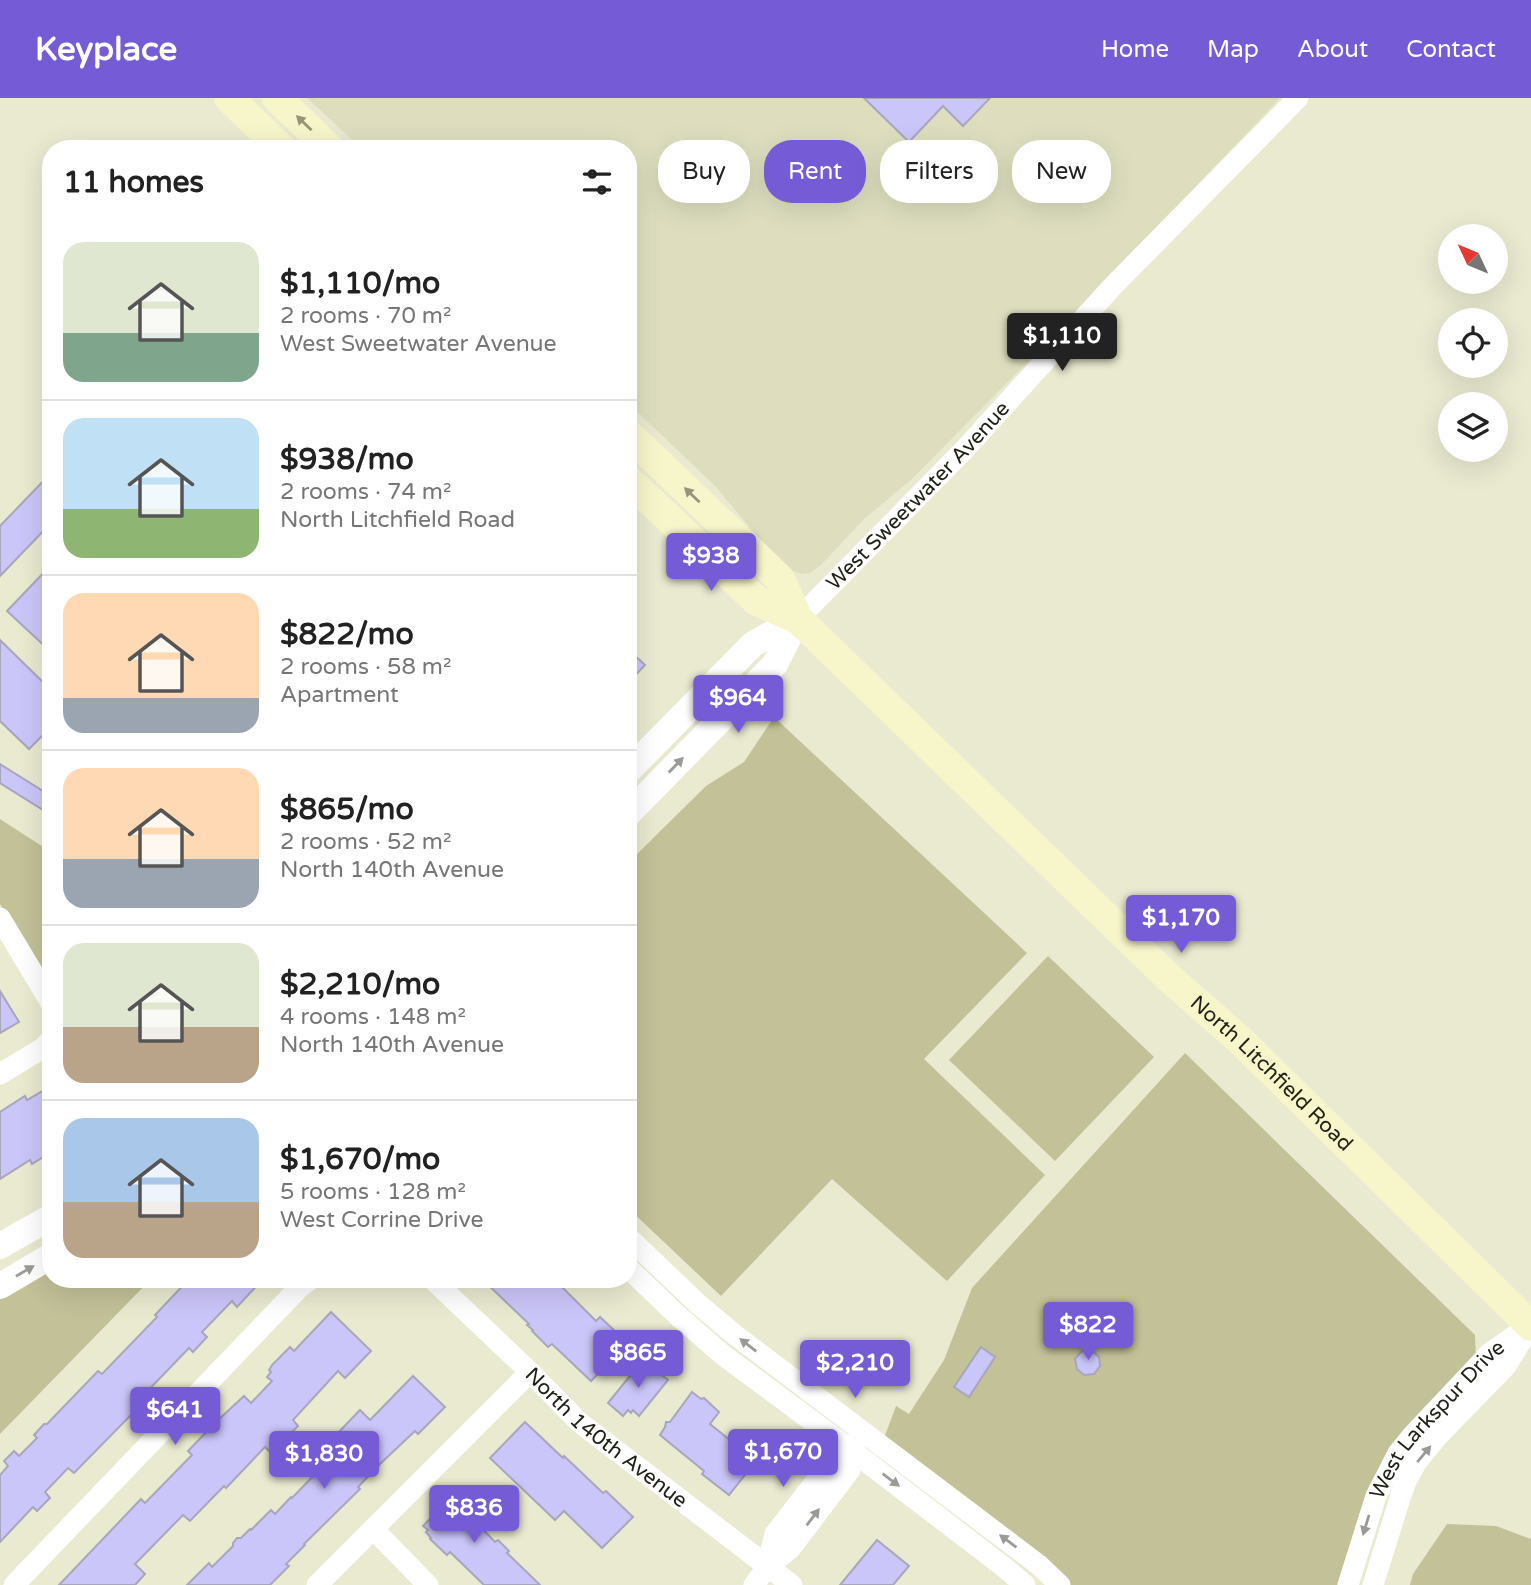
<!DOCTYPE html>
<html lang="en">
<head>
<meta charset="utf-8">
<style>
	body { margin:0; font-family:"Varela Round",sans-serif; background:#f2f2f2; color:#222; height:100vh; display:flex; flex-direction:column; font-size:26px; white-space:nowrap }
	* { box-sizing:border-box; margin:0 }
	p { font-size:23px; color:#767676 }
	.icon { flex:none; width:38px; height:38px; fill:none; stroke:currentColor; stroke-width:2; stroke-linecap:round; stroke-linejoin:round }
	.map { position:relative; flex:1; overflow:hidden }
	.side { position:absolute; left:42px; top:42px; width:595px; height:1148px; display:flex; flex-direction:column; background:#fff; border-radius:28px; box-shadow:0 7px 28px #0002 }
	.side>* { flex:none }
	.guide { position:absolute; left:658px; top:42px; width:665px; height:63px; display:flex; gap:14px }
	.needle { width:46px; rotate:314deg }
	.controls { position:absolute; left:1438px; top:126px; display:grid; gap:14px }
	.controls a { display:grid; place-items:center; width:70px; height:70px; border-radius:50%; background:#fff; box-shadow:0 7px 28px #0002; font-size:35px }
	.price { position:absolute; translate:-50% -60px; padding:0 16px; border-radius:7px; background:#755bd5; color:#fff; font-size:23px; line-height:46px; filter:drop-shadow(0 2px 4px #0008) }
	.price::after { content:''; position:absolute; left:50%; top:42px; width:21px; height:16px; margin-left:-10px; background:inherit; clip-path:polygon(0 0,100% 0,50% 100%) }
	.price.current { background:#222; color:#fff }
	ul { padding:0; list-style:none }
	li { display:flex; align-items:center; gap:21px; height:175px; padding:0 21px }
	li+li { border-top:2px solid #e0e0e0 }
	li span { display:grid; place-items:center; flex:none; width:196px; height:140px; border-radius:21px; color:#555 }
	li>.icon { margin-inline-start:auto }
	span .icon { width:84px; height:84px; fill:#fffc; stroke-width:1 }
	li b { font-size:30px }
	h2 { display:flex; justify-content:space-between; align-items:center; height:84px; padding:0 21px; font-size:30px }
	.chip { padding:0 24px; border-radius:28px; background:#fff; box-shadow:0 7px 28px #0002; font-size:24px; line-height:63px }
	.chip.current { background:#755bd5; color:#fff }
	header { display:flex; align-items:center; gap:42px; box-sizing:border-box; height:98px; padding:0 35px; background:#755bd5; color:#fff }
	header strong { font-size:33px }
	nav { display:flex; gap:38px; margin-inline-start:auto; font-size:24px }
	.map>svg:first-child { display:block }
</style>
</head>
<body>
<header>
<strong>Keyplace</strong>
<nav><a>Home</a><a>Map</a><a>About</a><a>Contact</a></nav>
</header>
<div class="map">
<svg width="1531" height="1487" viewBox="0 0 1531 1487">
	<rect width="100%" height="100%" fill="#eaead1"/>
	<!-- built -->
	<path fill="#dedebf" d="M307 0H1280L1077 214 912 381 864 421 820 468 810 475 801 476 791 472 767 450 716 389 628 305V51H362Z"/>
	<!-- green -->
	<g fill="#c2c198">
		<path d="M774 619 1027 855 924 961 1045 1077 947 1183 832 1081 721 1198 628 1110V765L706 688 744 664Z"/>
		<path d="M0 721 51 754V888L48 887 0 806Z"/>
		<path d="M1048 858 1154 959 1055 1063 949 962Z"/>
		<path d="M1185 955 1475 1237 1476 1262 1403 1339 1342 1487H1064L883 1343 896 1308 909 1316 944 1262 972 1190Z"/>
		<path d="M51 1165V1181H151L0 1336V1195Z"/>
		<path d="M1447 1426 1496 1428 1531 1441V1487H1410L1413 1476Z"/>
	</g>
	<!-- building -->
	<g fill="#cbc6f9" stroke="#a8a6bd" stroke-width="2">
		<path d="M864 0H990L963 28 943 8 909 44Z"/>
		<path d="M51 375V425L0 478V428Z"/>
		<path d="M51 467V554L7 513Z"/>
		<path d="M0 542 51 592V629L29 651 0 623Z"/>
		<path d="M628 551 645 567 628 585Z"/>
		<path d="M0 666 51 698V717L0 685Z"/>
		<path d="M0 893 19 924 0 935Z"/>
		<path d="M51 988V1054L32 1066 30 1062 0 1081V1014L25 998 27 1002Z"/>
		<path d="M189 1181H263L237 1209 232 1203 202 1234 207 1239 193 1254 189 1250 134 1307 137 1311 74 1375 68 1370 45 1394 50 1400 37 1413 33 1409 0 1444V1377L8 1368 4 1363 14 1353 19 1358 37 1340 34 1337 44 1326H47L98 1273 102 1276 157 1219 155 1217Z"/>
		<path d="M482 1181H554L596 1223 600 1219 618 1236 619 1234 629 1244 591 1283 552 1246 548 1249 532 1233 533 1232 527 1227 529 1226Z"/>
		<path d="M331 1214 371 1253 345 1280 338 1273 293 1322 298 1328 271 1355 265 1349 226 1390 224 1388 190 1423 183 1417 135 1466 145 1476 135 1487H59L141 1401 145 1405 192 1357 188 1353 215 1325 244 1298 251 1305 272 1283 267 1279 271 1274 269 1272 272 1267 290 1249 294 1253Z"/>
		<path d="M981 1249 995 1259 969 1299 954 1289Z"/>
		<path d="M1090 1251 1099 1259 1100 1268 1094 1276 1084 1277 1077 1271 1075 1261 1081 1254Z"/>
		<path d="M643 1262 668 1282 639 1318 633 1312 631 1315 628 1312 623 1318 608 1305Z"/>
		<path d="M413 1278 445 1309 418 1336 415 1333 380 1366 358 1389 360 1391 304 1446 305 1447 286 1466 289 1468 270 1487H187L209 1465 212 1469 233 1448V1445L237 1440H241L250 1431 251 1432 271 1412 275 1416 291 1399 292 1400 343 1347 334 1339 360 1312 370 1322Z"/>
		<path d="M692 1294 701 1301 704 1300 719 1314 710 1326 756 1363 729 1397 702 1376 704 1373 660 1337 665 1329 666 1324H670Z"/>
		<path d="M525 1324 563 1360 564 1358 603 1395 606 1393 633 1419 602 1450 564 1413 555 1422 490 1360Z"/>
		<path d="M456 1394 483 1419 477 1425 495 1444 498 1442 509 1453 507 1455 540 1487H484L450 1454 447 1457 430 1441 431 1440 426 1434 428 1432 423 1428Z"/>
		<path d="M877 1442 909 1468 893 1487H840Z"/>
	</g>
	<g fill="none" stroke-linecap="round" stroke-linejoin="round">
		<!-- minor -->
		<g stroke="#fff" stroke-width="21">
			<path id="s1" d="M798 521 966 350 1112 189 1298 0"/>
			<path d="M0 820 51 905"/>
			<path d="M0 976 43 950 51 942"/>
			<path d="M628 1139 697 1205 735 1237 1039 1467 1060 1487"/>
			<path d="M628 1170 677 1217 723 1257 851 1352 1004 1469 1025 1487"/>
			<path id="s2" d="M432 1181 530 1274 579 1324 792 1487"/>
			<path d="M373 1431 428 1487"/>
			<path d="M767 1469 775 1436 833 1361 851 1352 857 1343"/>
			<path d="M14 1487 300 1189 311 1181"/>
			<path d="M317 1487 530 1274"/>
			<path d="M754 1487 767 1469 790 1451 850 1372 851 1352"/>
			<path id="s3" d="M1348 1487 1376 1398 1398 1355 1411 1339 1490 1255 1531 1226"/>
			<path d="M1373 1487 1401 1397 1407 1381 1416 1365 1437 1339 1506 1268 1526 1235"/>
		</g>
		<!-- tertiary -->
		<g stroke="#fff" stroke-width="26">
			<path d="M628 673 753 546 798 521"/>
			<path d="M628 716 775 566 798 521"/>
			<path d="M0 1148 51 1119"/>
			<path d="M0 1188 51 1158"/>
		</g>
		<!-- secondary -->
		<g stroke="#f7f5ca" stroke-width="30">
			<path d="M229 0 282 51"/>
			<path d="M277 0 330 51"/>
			<path d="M628 336 780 481 798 521"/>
			<path id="s4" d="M628 382 757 503 798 521 1167 878 1241 943 1531 1228"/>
		</g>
	</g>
	<!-- one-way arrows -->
	<defs><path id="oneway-solid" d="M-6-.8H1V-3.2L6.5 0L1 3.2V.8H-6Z" transform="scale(1.75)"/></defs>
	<g fill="#969579">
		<use href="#oneway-solid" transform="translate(304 25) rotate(-136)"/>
		<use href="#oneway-solid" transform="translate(692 397) rotate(-136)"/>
	</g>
	<g fill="#9a9a96">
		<use href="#oneway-solid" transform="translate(676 667) rotate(-46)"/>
		<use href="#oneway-solid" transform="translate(25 1173) rotate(-30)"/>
		<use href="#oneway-solid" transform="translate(748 1247) rotate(-142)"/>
		<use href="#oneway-solid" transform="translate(1424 1356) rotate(-50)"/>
		<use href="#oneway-solid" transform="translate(891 1382) rotate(37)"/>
		<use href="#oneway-solid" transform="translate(813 1419) rotate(-53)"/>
		<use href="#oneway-solid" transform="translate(1366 1427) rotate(107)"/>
		<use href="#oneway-solid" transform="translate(1008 1443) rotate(-143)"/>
	</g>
	<g text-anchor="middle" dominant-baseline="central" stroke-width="7" stroke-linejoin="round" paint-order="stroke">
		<!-- street labels -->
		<g font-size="21" fill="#1f1f16" stroke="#fff">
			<text stroke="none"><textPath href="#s1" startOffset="172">West Sweetwater Avenue</textPath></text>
			<text stroke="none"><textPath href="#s4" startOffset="878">North Litchfield Road</textPath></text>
			<text stroke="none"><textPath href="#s3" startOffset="192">West Larkspur Drive</textPath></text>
			<text stroke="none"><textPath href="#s2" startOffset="236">North 140th Avenue</textPath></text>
		</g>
	</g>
</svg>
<div class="controls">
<a><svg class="needle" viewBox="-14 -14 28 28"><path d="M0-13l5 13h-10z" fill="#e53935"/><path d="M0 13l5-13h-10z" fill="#767676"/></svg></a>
<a><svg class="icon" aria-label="locate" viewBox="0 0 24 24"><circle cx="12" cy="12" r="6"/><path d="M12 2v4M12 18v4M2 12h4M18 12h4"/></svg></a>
<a><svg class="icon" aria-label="layers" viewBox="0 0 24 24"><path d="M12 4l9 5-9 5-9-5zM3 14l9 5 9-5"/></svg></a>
</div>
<b class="price current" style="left:1062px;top:275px">$1,110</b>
<b class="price" style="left:711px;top:495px">$938</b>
<b class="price" style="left:738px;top:637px">$964</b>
<b class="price" style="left:1181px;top:857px">$1,170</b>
<b class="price" style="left:1088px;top:1264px">$822</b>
<b class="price" style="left:638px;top:1292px">$865</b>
<b class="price" style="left:855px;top:1302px">$2,210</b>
<b class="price" style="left:175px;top:1349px">$641</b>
<b class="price" style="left:783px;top:1391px">$1,670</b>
<b class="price" style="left:324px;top:1393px">$1,830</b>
<b class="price" style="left:474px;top:1447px">$836</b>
<div class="guide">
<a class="chip">Buy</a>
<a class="chip current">Rent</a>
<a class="chip">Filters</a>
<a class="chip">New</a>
</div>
<section class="side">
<h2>11 homes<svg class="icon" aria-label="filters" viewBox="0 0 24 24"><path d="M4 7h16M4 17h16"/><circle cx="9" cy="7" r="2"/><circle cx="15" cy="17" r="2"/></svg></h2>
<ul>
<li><span style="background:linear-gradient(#dfe7d0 65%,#7fa58c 0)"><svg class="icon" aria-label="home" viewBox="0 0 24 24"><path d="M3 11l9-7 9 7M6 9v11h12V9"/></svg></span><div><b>$1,110/mo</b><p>2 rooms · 70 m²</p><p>West Sweetwater Avenue</p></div></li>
<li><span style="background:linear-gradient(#bfe0f5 65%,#8fb573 0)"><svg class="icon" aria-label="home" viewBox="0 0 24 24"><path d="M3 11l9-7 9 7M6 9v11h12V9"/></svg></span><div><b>$938/mo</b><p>2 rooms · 74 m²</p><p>North Litchfield Road</p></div></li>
<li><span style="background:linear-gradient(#ffd9b3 75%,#9aa5b1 0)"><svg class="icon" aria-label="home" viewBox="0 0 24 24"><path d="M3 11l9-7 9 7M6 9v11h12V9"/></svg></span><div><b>$822/mo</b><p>2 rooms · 58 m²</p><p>Apartment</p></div></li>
<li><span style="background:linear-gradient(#ffd9b3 65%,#9aa5b1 0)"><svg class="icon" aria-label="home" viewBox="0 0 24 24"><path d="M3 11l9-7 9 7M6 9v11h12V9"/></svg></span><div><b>$865/mo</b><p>2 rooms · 52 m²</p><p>North 140th Avenue</p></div></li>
<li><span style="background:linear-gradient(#dfe7d0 60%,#b9a48a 0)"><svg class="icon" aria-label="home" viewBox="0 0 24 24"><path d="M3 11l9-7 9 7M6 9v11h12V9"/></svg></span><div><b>$2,210/mo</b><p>4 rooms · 148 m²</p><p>North 140th Avenue</p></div></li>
<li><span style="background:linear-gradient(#a9c7e8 60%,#b9a48a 0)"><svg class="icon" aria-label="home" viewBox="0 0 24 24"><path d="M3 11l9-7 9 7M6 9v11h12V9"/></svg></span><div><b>$1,670/mo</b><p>5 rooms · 128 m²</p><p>West Corrine Drive</p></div></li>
</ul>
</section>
</div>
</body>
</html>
